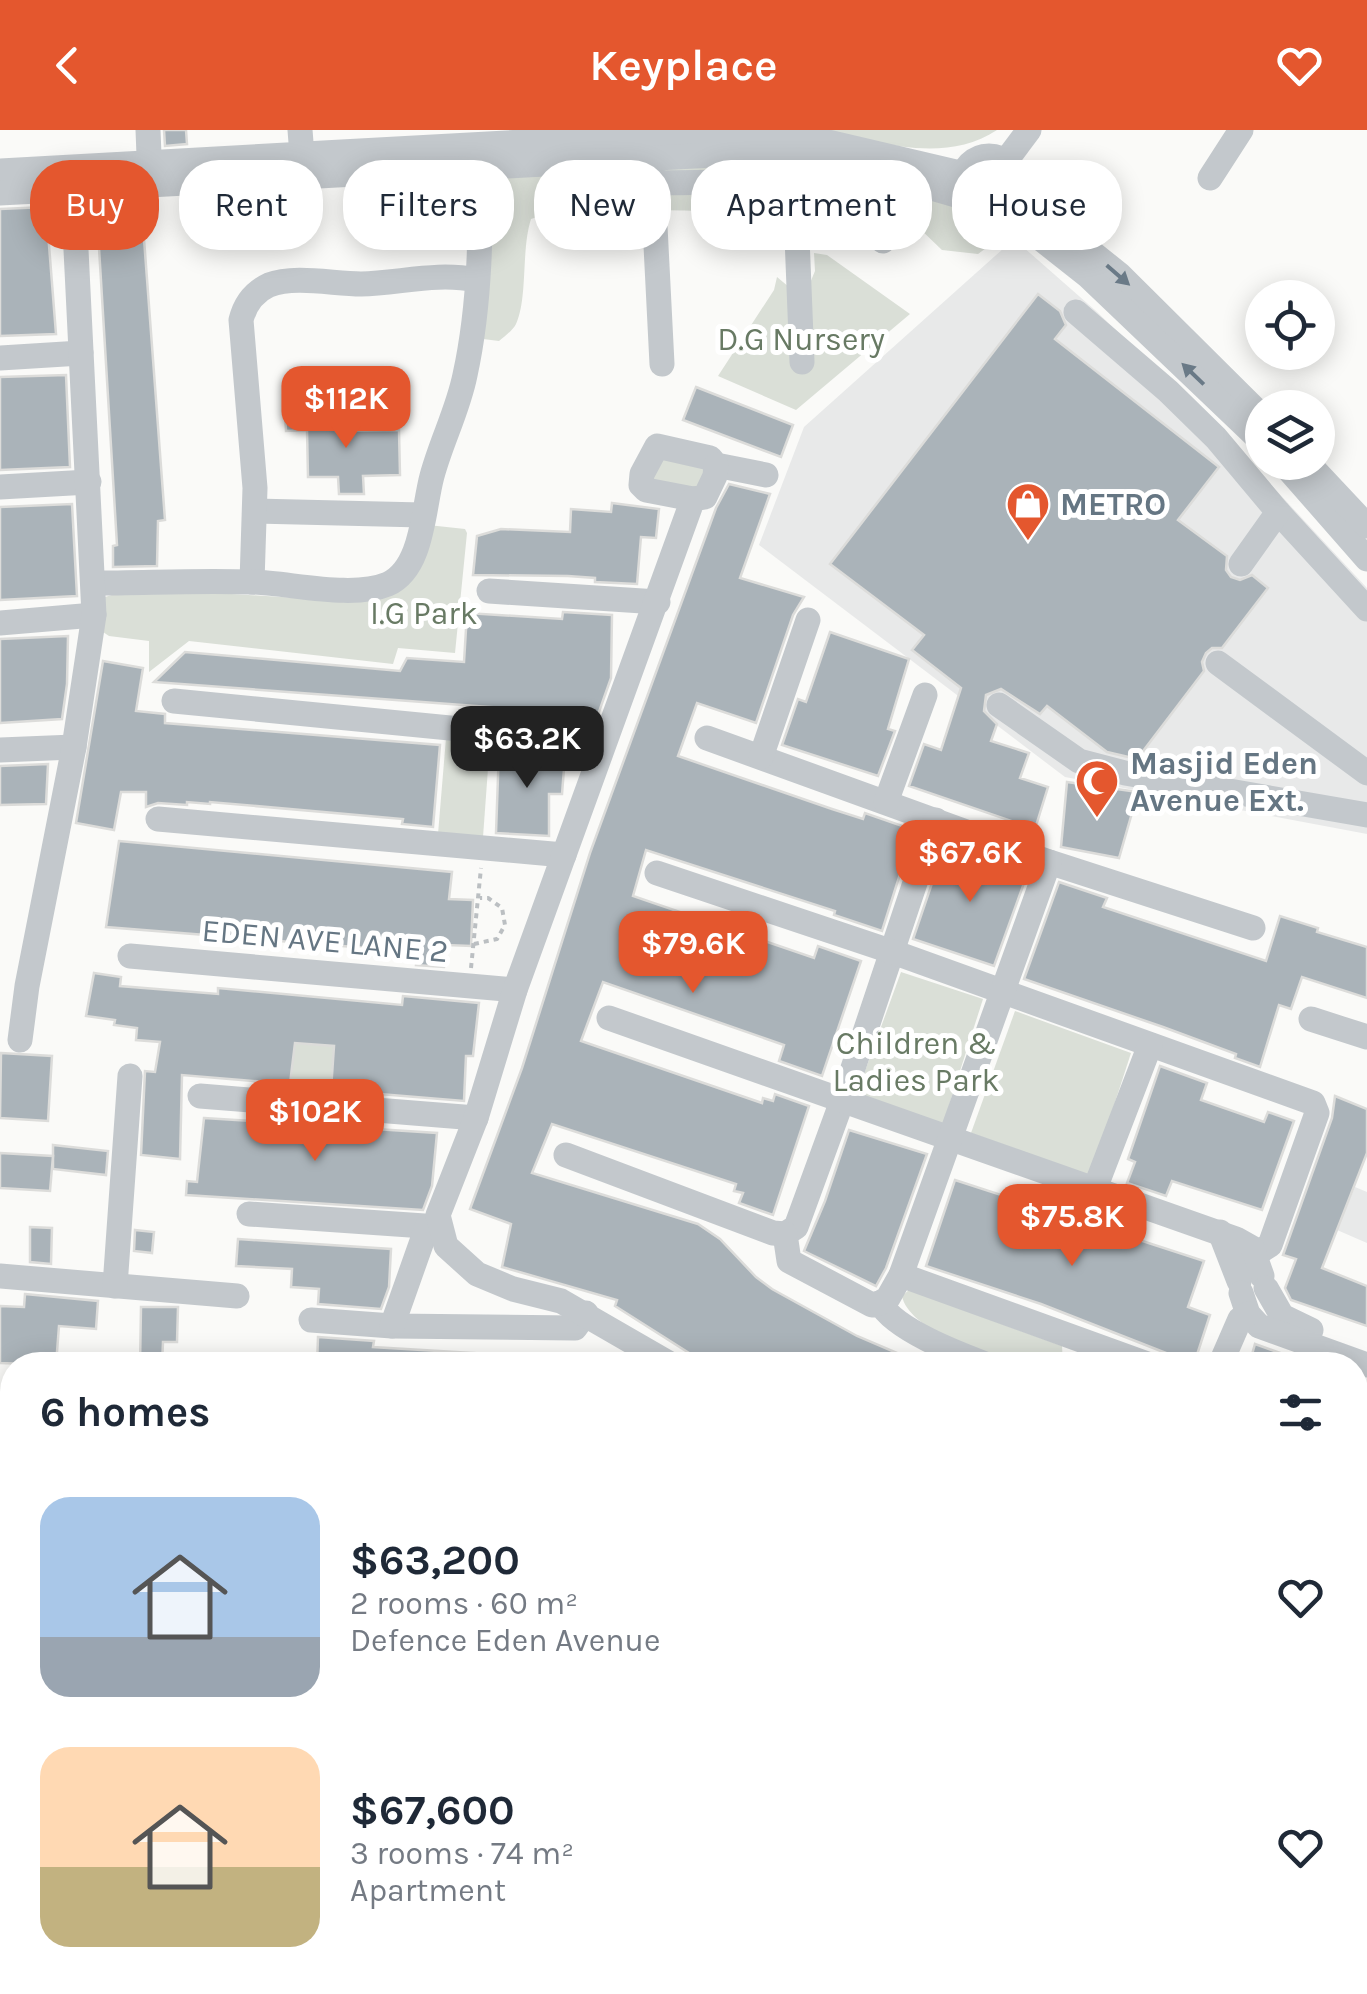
<!DOCTYPE html>
<html lang="en">
<head>
<meta charset="utf-8">
<style>
	body { margin:0; font-family:Karla,sans-serif; background:#f2f2f3; color:#1f2937; height:100vh; display:flex; flex-direction:column; font-size:38px; white-space:nowrap }
	* { box-sizing:border-box; margin:0 }
	p { font-size:32px; color:#747a83 }
	.icon { flex:none; width:55px; height:55px; fill:none; stroke:currentColor; stroke-width:2; stroke-linecap:round; stroke-linejoin:round }
	.map { position:relative; flex:1; overflow:hidden }
	.drawer { position:absolute; left:0px; top:1222px; width:1368px; height:642px; display:flex; flex-direction:column; background:#fff; border-radius:40px 40px 0 0; box-shadow:0 5px 25px #0003 }
	.drawer>* { flex:none }
	.guide { position:absolute; left:30px; top:30px; width:1308px; height:90px; display:flex; gap:20px }
	.buttons { position:absolute; left:1245px; top:150px; display:grid; gap:20px }
	.buttons a { display:grid; place-items:center; width:90px; height:90px; border-radius:50%; background:#fff; box-shadow:0 5px 25px #0003; font-size:50px }
	.price { position:absolute; translate:-50% -85px; padding:0 22px; border-radius:20px; background:#e4572e; color:#fff; font-size:32px; line-height:65px; filter:drop-shadow(0 2px 5px #0008) }
	.price::after { content:''; position:absolute; left:50%; top:60px; width:30px; height:22px; margin-left:-15px; background:inherit; clip-path:polygon(0 0,100% 0,50% 100%) }
	.price.active { background:#222; color:#fff }
	ul { padding:0; list-style:none }
	li { display:flex; align-items:center; gap:30px; height:250px; padding:0 40px }
	li span { display:grid; place-items:center; flex:none; width:280px; height:200px; border-radius:30px; color:#555 }
	li>.icon { margin-inline-start:auto }
	span .icon { width:120px; height:120px; fill:#fffc; stroke-width:1 }
	li b { font-size:42px }
	h2 { display:flex; justify-content:space-between; align-items:center; height:120px; padding:0 40px; font-size:42px }
	.pill { padding:0 35px; border-radius:40px; background:#fff; box-shadow:0 5px 25px #0003; font-size:35px; line-height:90px }
	.pill.active { background:#e4572e; color:#fff }
	header { display:flex; justify-content:space-between; align-items:center; height:130px; padding:0 40px; background:#e4572e; color:#fff; font-size:45px; font-weight:600 }
	.map>svg:first-child { display:block }
</style>
</head>
<body>
<header><svg class="icon" aria-label="back" viewBox="0 0 24 24"><path d="M15 5l-7 7 7 7"/></svg>Keyplace<svg class="icon" aria-label="heart" viewBox="0 0 24 24"><path d="M12 20l-8-8c-3-5 5-10 8-4 3-6 11-1 8 4z"/></svg></header>
<div class="map">
<svg width="1367" height="1864" viewBox="0 0 1367 1864">
	<rect width="100%" height="100%" fill="#fafaf8"/>
	<!-- built -->
	<g fill="#e8e9e9">
		<path d="M1014 109 1096 181 1219 299 1367 458V704L1065 647 759 415 804 297Z"/>
		<path d="M1355 1057 1367 1062V1113L1337 1100Z"/>
	</g>
	<!-- green -->
	<g fill="#dadfd7">
		<path d="M816 0H997C942 36 875 10 816 0Z"/>
		<path d="M607 37H801L810 45 796 87C777 95 762 87 743 85 679 76 611 82 547 84L531 89C521 120 528 168 516 194 513 200 505 206 499 211L483 209 490 61 503 45Z"/>
		<path d="M848 45 952 72 965 87 987 92 1005 104 978 124 942 120 918 97 854 85 832 102 820 95 818 84 833 52Z"/>
		<path d="M814 123 827 125 910 184 796 280 718 246 774 160 777 147 789 157 810 153 815 141Z"/>
		<path d="M664 328 700 333 706 342V349L693 360 654 352 653 345Z"/>
		<path d="M428 395 465 399 467 403 455 523 398 518 393 534 189 511 149 542V511L109 506 103 502 105 467 135 458 329 470 379 467Z"/>
		<path d="M446 608 490 611 483 707 438 704Z"/>
		<path d="M901 842 983 869 943 994 857 963Z"/>
		<path d="M1015 881 1131 923 1091 1046 971 1003Z"/>
		<path d="M295 912 334 916 331 958 290 954Z"/>
		<path d="M909 1160 1062 1216 1063 1234C1051 1235 1035 1237 1023 1235 992 1229 908 1200 902 1166Z"/>
	</g>
	<!-- building -->
	<g fill="#aab3b9" stroke="#dcdcda" stroke-width="2.5">
		<path d="M164 0H186L187 14 165 16Z"/>
		<path d="M46 77 56 204 0 206V79Z"/>
		<path d="M142 82 165 390 158 391 157 436 113 437V416L117 415 97 85Z"/>
		<path d="M1038 164 1060 181 1066 195 1055 209 1219 337 1178 390 1227 426 1226 440 1231 447 1240 450 1252 445 1268 458 1222 518H1212L1206 523 1202 532 1204 541 1137 629 1107 622 1047 576 1040 584 1001 559 986 565 984 581 997 594 991 611 1029 623 1020 648 1048 657 1035 699 909 656 924 614 941 620 961 558 912 520 924 505 830 434Z"/>
		<path d="M66 245 70 337 0 340V247Z"/>
		<path d="M696 257 793 295 781 327 683 290Z"/>
		<path d="M335 282 336 301 399 300 400 345 363 346 364 364H339L338 347H308L307 300 286 301 285 283Z"/>
		<path d="M729 354 770 364 740 448 804 467 793 485 756 593 697 573 678 626 832 679 863 689 865 683 914 700 882 801 834 785 835 781 646 720 633 766 814 828 818 816 861 831 822 946 779 931 784 915 603 852 581 911 762 973 763 968 773 971 775 964 809 976 773 1085 739 1073 743 1063 734 1061 736 1054 552 994 532 1043 698 1094 720 1109 756 1147 772 1159 857 1206 925 1235H708L615 1176 617 1170 502 1137 511 1094 470 1079 522 938 590 723 716 378Z"/>
		<path d="M612 373 659 379 656 408 641 407 637 454 595 452V448L568 446 473 445 477 406 501 399 570 402 571 379 611 382Z"/>
		<path d="M72 374 77 466 0 470V377Z"/>
		<path d="M563 482 612 485 611 548 594 596 556 592 557 582 154 552 185 522 400 541 407 528 464 532 467 483 562 489Z"/>
		<path d="M830 502 909 529 888 599 895 601 878 646 782 615 798 569 806 572Z"/>
		<path d="M68 506 67 554 62 589 0 593V509Z"/>
		<path d="M103 531 143 538 136 581 165 584V593L440 615 433 697 402 694 403 689 210 672V674L187 672V675L158 673 146 677V662H121L114 700 76 693Z"/>
		<path d="M499 619 565 626 562 664H549V706L496 703Z"/>
		<path d="M48 634 46 674 0 675V636Z"/>
		<path d="M1067 652 1138 662 1119 728 1061 717Z"/>
		<path d="M119 711 452 742 449 769 473 770 471 816 447 815 444 837 416 835 417 822 106 797Z"/>
		<path d="M946 712 1028 742 994 836 913 809Z"/>
		<path d="M1059 752 1107 768 1103 777 1266 831 1280 786 1318 798 1317 802 1367 817V868L1302 847 1291 879 1279 875 1260 937 1235 928 1236 924 1163 897 1024 849Z"/>
		<path d="M94 843 121 847 120 856 218 864V858L402 875 403 866 479 873 473 926H466L464 971 331 960 334 916 295 913 290 954 182 945 180 1029 141 1025 145 941 155 942 160 912 136 910 137 898 114 895 115 890 86 886Z"/>
		<path d="M1 923 52 926 48 991 0 988Z"/>
		<path d="M1160 936 1207 953 1201 970 1264 992 1268 982 1294 991 1262 1080 1172 1051 1166 1066 1127 1053 1135 1032 1128 1029Z"/>
		<path d="M1335 966 1367 979V1023L1322 1138 1367 1156V1196L1291 1170 1285 1158 1296 1129 1283 1125 1332 988Z"/>
		<path d="M204 988 437 1003 432 1056 423 1080 186 1065 187 1051 197 1052Z"/>
		<path d="M849 1000 927 1024 886 1138 876 1156 804 1121 825 1071Z"/>
		<path d="M53 1015 108 1021 106 1045 53 1039Z"/>
		<path d="M0 1023 53 1026 50 1061 0 1058Z"/>
		<path d="M955 1050 1204 1131 1188 1177 1210 1185 1194 1234 1041 1174 926 1136Z"/>
		<path d="M30 1097 52 1098 51 1134 30 1132Z"/>
		<path d="M135 1100 154 1102 152 1123 134 1121Z"/>
		<path d="M238 1109 391 1119 389 1157 381 1179 318 1174 319 1159 291 1157 292 1139 236 1136Z"/>
		<path d="M25 1164 98 1171 96 1199 59 1196 56 1235 0 1233V1176L24 1177Z"/>
		<path d="M141 1177H178L177 1212H163L162 1235H140Z"/>
		<path d="M318 1207 374 1211 373 1217 488 1224V1235H317Z"/>
		<path d="M1255 1214 1308 1233V1235H1249Z"/>
	</g>
	<g fill="none" stroke-linecap="round" stroke-linejoin="round">
		<!-- major casing -->
		<g stroke="#b5babe" stroke-width="38">
			<g id="major">
				<path d="M1355 1460 1367 1438"/>
				<path d="M1355 1485 1367 1551"/>
				<path d="M1355 1598 1367 1608"/>
				<path d="M1355 1657 1367 1638"/>
				<path d="M1121 1864 1128 1852"/>
			</g>
		</g>
		<!-- path -->
		<g stroke="#bbbfc2" stroke-width="4" stroke-dasharray="5 5" stroke-linecap="butt">
			<path d="M474 814 497 809 505 795 502 778 488 768H480"/>
			<path d="M471 838 481 738"/>
		</g>
		<!-- minor -->
		<g stroke="#c3c8cc" stroke-width="25">
			<path d="M148 0 150 50"/>
			<path d="M300 0 302 25"/>
			<circle cx="989" cy="53" r="27"/>
			<path d="M1005 32 1029 0"/>
			<path d="M652 37 662 234"/>
			<path d="M0 41 648 5 724 4 811 8 964 44"/>
			<path d="M1210 48 1241 0"/>
			<path d="M652 53 741 52 860 64 879 69 883 111"/>
			<path d="M795 57 802 232"/>
			<path d="M1015 61 1120 145 1262 286"/>
			<path d="M0 63 713 25 846 33 966 68"/>
			<path d="M1002 78 1088 146 1262 312"/>
			<path d="M1076 182 1168 261 1216 308 1278 382 1367 479"/>
			<path d="M0 228 81 223"/>
			<path d="M1282 332 1367 429"/>
			<path d="M1307 332 1367 396"/>
			<path d="M0 357 89 352"/>
			<path d="M693 369 646 360 641 355 642 344 657 316 710 328 716 335 766 345"/>
			<path d="M255 381 422 385"/>
			<path d="M1241 434 1278 382"/>
			<path d="M252 452 255 358 241 190C245 174 254 162 269 155 295 145 333 154 361 154 400 153 437 142 476 150"/>
			<path d="M93 453C146 453 200 450 252 452 291 453 352 469 388 454 423 438 423 379 432 346 441 312 458 280 465 245 481 172 481 94 480 19"/>
			<path d="M489 461 658 472"/>
			<path d="M0 493 94 485"/>
			<path d="M1218 533 1367 643"/>
			<path d="M174 571 603 613"/>
			<path d="M999 575 1079 631 1125 643 1367 685"/>
			<path d="M707 608 1049 732 1253 798"/>
			<path d="M0 620 74 617"/>
			<path d="M761 627 808 490"/>
			<path d="M886 672 925 565"/>
			<path d="M158 689 564 725"/>
			<path d="M936 690 842 971 796 1097 785 1104 789 1131 872 1175 880 1173C895 1200 959 1224 988 1235"/>
			<path d="M657 743 893 822 1313 973 1317 983 1270 1115 1256 1124"/>
			<path d="M130 826 515 860"/>
			<path d="M609 888 1236 1109 1252 1118 1262 1146"/>
			<path d="M1311 889 1367 907"/>
			<path d="M20 910 27 856 74 617 94 485 73 59"/>
			<path d="M200 966 476 988"/>
			<path d="M566 1025 773 1103 785 1104"/>
			<path d="M1094 1061 1150 915"/>
			<path d="M249 1084 439 1097"/>
			<path d="M1220 1102 1239 1151"/>
			<path d="M901 1145 1150 1235"/>
			<path d="M0 1146 237 1166"/>
			<path d="M115 1156 130 946"/>
			<path d="M1266 1158 1282 1186 1311 1200"/>
			<path d="M1241 1163 1248 1184 1259 1196 1367 1235"/>
			<path d="M880 1173 888 1168 901 1145 1049 732"/>
			<path d="M311 1190 392 1196 575 1198 586 1183"/>
			<path d="M392 1196 427 1097"/>
			<path d="M672 1235 561 1171 513 1159 477 1144 446 1116 438 1085 476 988 515 860 693 369 705 367 715 346 716 335"/>
			<path d="M1220 1235 1240 1189 1248 1184"/>
			<path d="M0 1306 12 1307"/>
			<path d="M0 1427H12"/>
			<path d="M0 1531 12 1529"/>
			<path d="M1355 1747 1367 1735"/>
			<path d="M0 1778 12 1776"/>
			<path d="M1355 1810 1367 1816"/>
			<path d="M551 1852 759 1864"/>
			<path d="M62 1864 103 1852"/>
			<path d="M285 1864 287 1852"/>
			<path d="M1276 1864 1282 1852"/>
		</g>
		<!-- major -->
		<use href="#major" stroke="#fff" stroke-width="32"/>
	</g>
	<!-- one-way arrows -->
	<defs><path id="oneway-solid" d="M-6-.8H1V-3.2L6.5 0L1 3.2V.8H-6Z" transform="scale(2.5)"/></defs>
	<g fill="#6a7a87">
		<use href="#oneway-solid" transform="translate(1118 145) rotate(41)"/>
		<use href="#oneway-solid" transform="translate(1193 244) rotate(-136)"/>
	</g>
	<!-- icons -->
	<defs>
		<g id="shop-pin" transform="scale(2.25)"><path d="M0 17L-7.5 6A9.5 9.5 0 1 1 7.5 6Z" fill="#e4572e" stroke="#fff"/><path d="M-5-2.5h2.3a2.7 3.5 0 0 1 5.4 0H5L5.5 6h-11ZM-1.5-2.5h3a1.5 2.3 0 0 0-3 0Z" fill="#fff"/></g>
		<g id="mosque-pin" transform="scale(2.25)"><path d="M0 17L-7.5 6A9.5 9.5 0 1 1 7.5 6Z" fill="#e4572e" stroke="#fff"/><path d="M3.5-4.9A6 6 0 1 0 3.5 4.9A5 5 0 1 1 3.5-4.9Z" fill="#fff"/></g>
	</defs>
	<g fill-rule="evenodd">
		<use href="#shop-pin" x="1028" y="374"/>
		<use href="#mosque-pin" x="1097" y="651"/>
	</g>
	<g text-anchor="middle" dominant-baseline="central" stroke-width="10" stroke-linejoin="round" paint-order="stroke">
		<!-- park labels -->
		<g font-size="32" fill="#687a64" stroke="#fff">
			<text x="801" y="209">D.G Nursery</text>
			<text x="424" y="483">I.G Park</text>
			<text x="916" y="913">Children &amp;<tspan x="916" dy="37">Ladies Park</tspan></text>
		</g>
		<!-- poi labels -->
		<g font-size="32" font-weight="bold" fill="#657683" stroke="#fff" text-anchor="start">
			<text x="1060" y="374">METRO</text>
			<text x="1130" y="633">Masjid Eden<tspan x="1130" dy="37">Avenue Ext.</tspan></text>
		</g>
		<!-- street labels -->
		<g font-size="32" fill="#657683" stroke="#fff">
			<text transform="translate(325 811) rotate(5)">EDEN AVE LANE 2</text>
		</g>
	</g>
</svg>
<div class="buttons">
<a><svg class="icon" aria-label="locate" viewBox="0 0 24 24"><circle cx="12" cy="12" r="6"/><path d="M12 2v4M12 18v4M2 12h4M18 12h4"/></svg></a>
<a><svg class="icon" aria-label="layers" viewBox="0 0 24 24"><path d="M12 4l9 5-9 5-9-5zM3 14l9 5 9-5"/></svg></a>
</div>
<b class="price" style="left:346px;top:321px">$112K</b>
<b class="price active" style="left:527px;top:661px">$63.2K</b>
<b class="price" style="left:970px;top:775px">$67.6K</b>
<b class="price" style="left:693px;top:866px">$79.6K</b>
<b class="price" style="left:315px;top:1034px">$102K</b>
<b class="price" style="left:1072px;top:1139px">$75.8K</b>
<div class="guide">
<a class="pill active">Buy</a>
<a class="pill">Rent</a>
<a class="pill">Filters</a>
<a class="pill">New</a>
<a class="pill">Apartment</a>
<a class="pill">House</a>
</div>
<section class="drawer">
<h2>6 homes<svg class="icon" aria-label="filters" viewBox="0 0 24 24"><path d="M4 7h16M4 17h16"/><circle cx="9" cy="7" r="2"/><circle cx="15" cy="17" r="2"/></svg></h2>
<ul>
<li><span style="background:linear-gradient(#a9c7e8 70%,#9aa5b1 0)"><svg class="icon" aria-label="home" viewBox="0 0 24 24"><path d="M3 11l9-7 9 7M6 9v11h12V9"/></svg></span><div><b>$63,200</b><p>2 rooms · 60 m²</p><p>Defence Eden Avenue</p></div><svg class="icon" aria-label="heart" viewBox="0 0 24 24"><path d="M12 20l-8-8c-3-5 5-10 8-4 3-6 11-1 8 4z"/></svg></li>
<li><span style="background:linear-gradient(#ffd9b3 60%,#c2b280 0)"><svg class="icon" aria-label="home" viewBox="0 0 24 24"><path d="M3 11l9-7 9 7M6 9v11h12V9"/></svg></span><div><b>$67,600</b><p>3 rooms · 74 m²</p><p>Apartment</p></div><svg class="icon" aria-label="heart" viewBox="0 0 24 24"><path d="M12 20l-8-8c-3-5 5-10 8-4 3-6 11-1 8 4z"/></svg></li>
</ul>
</section>
</div>
</body>
</html>
